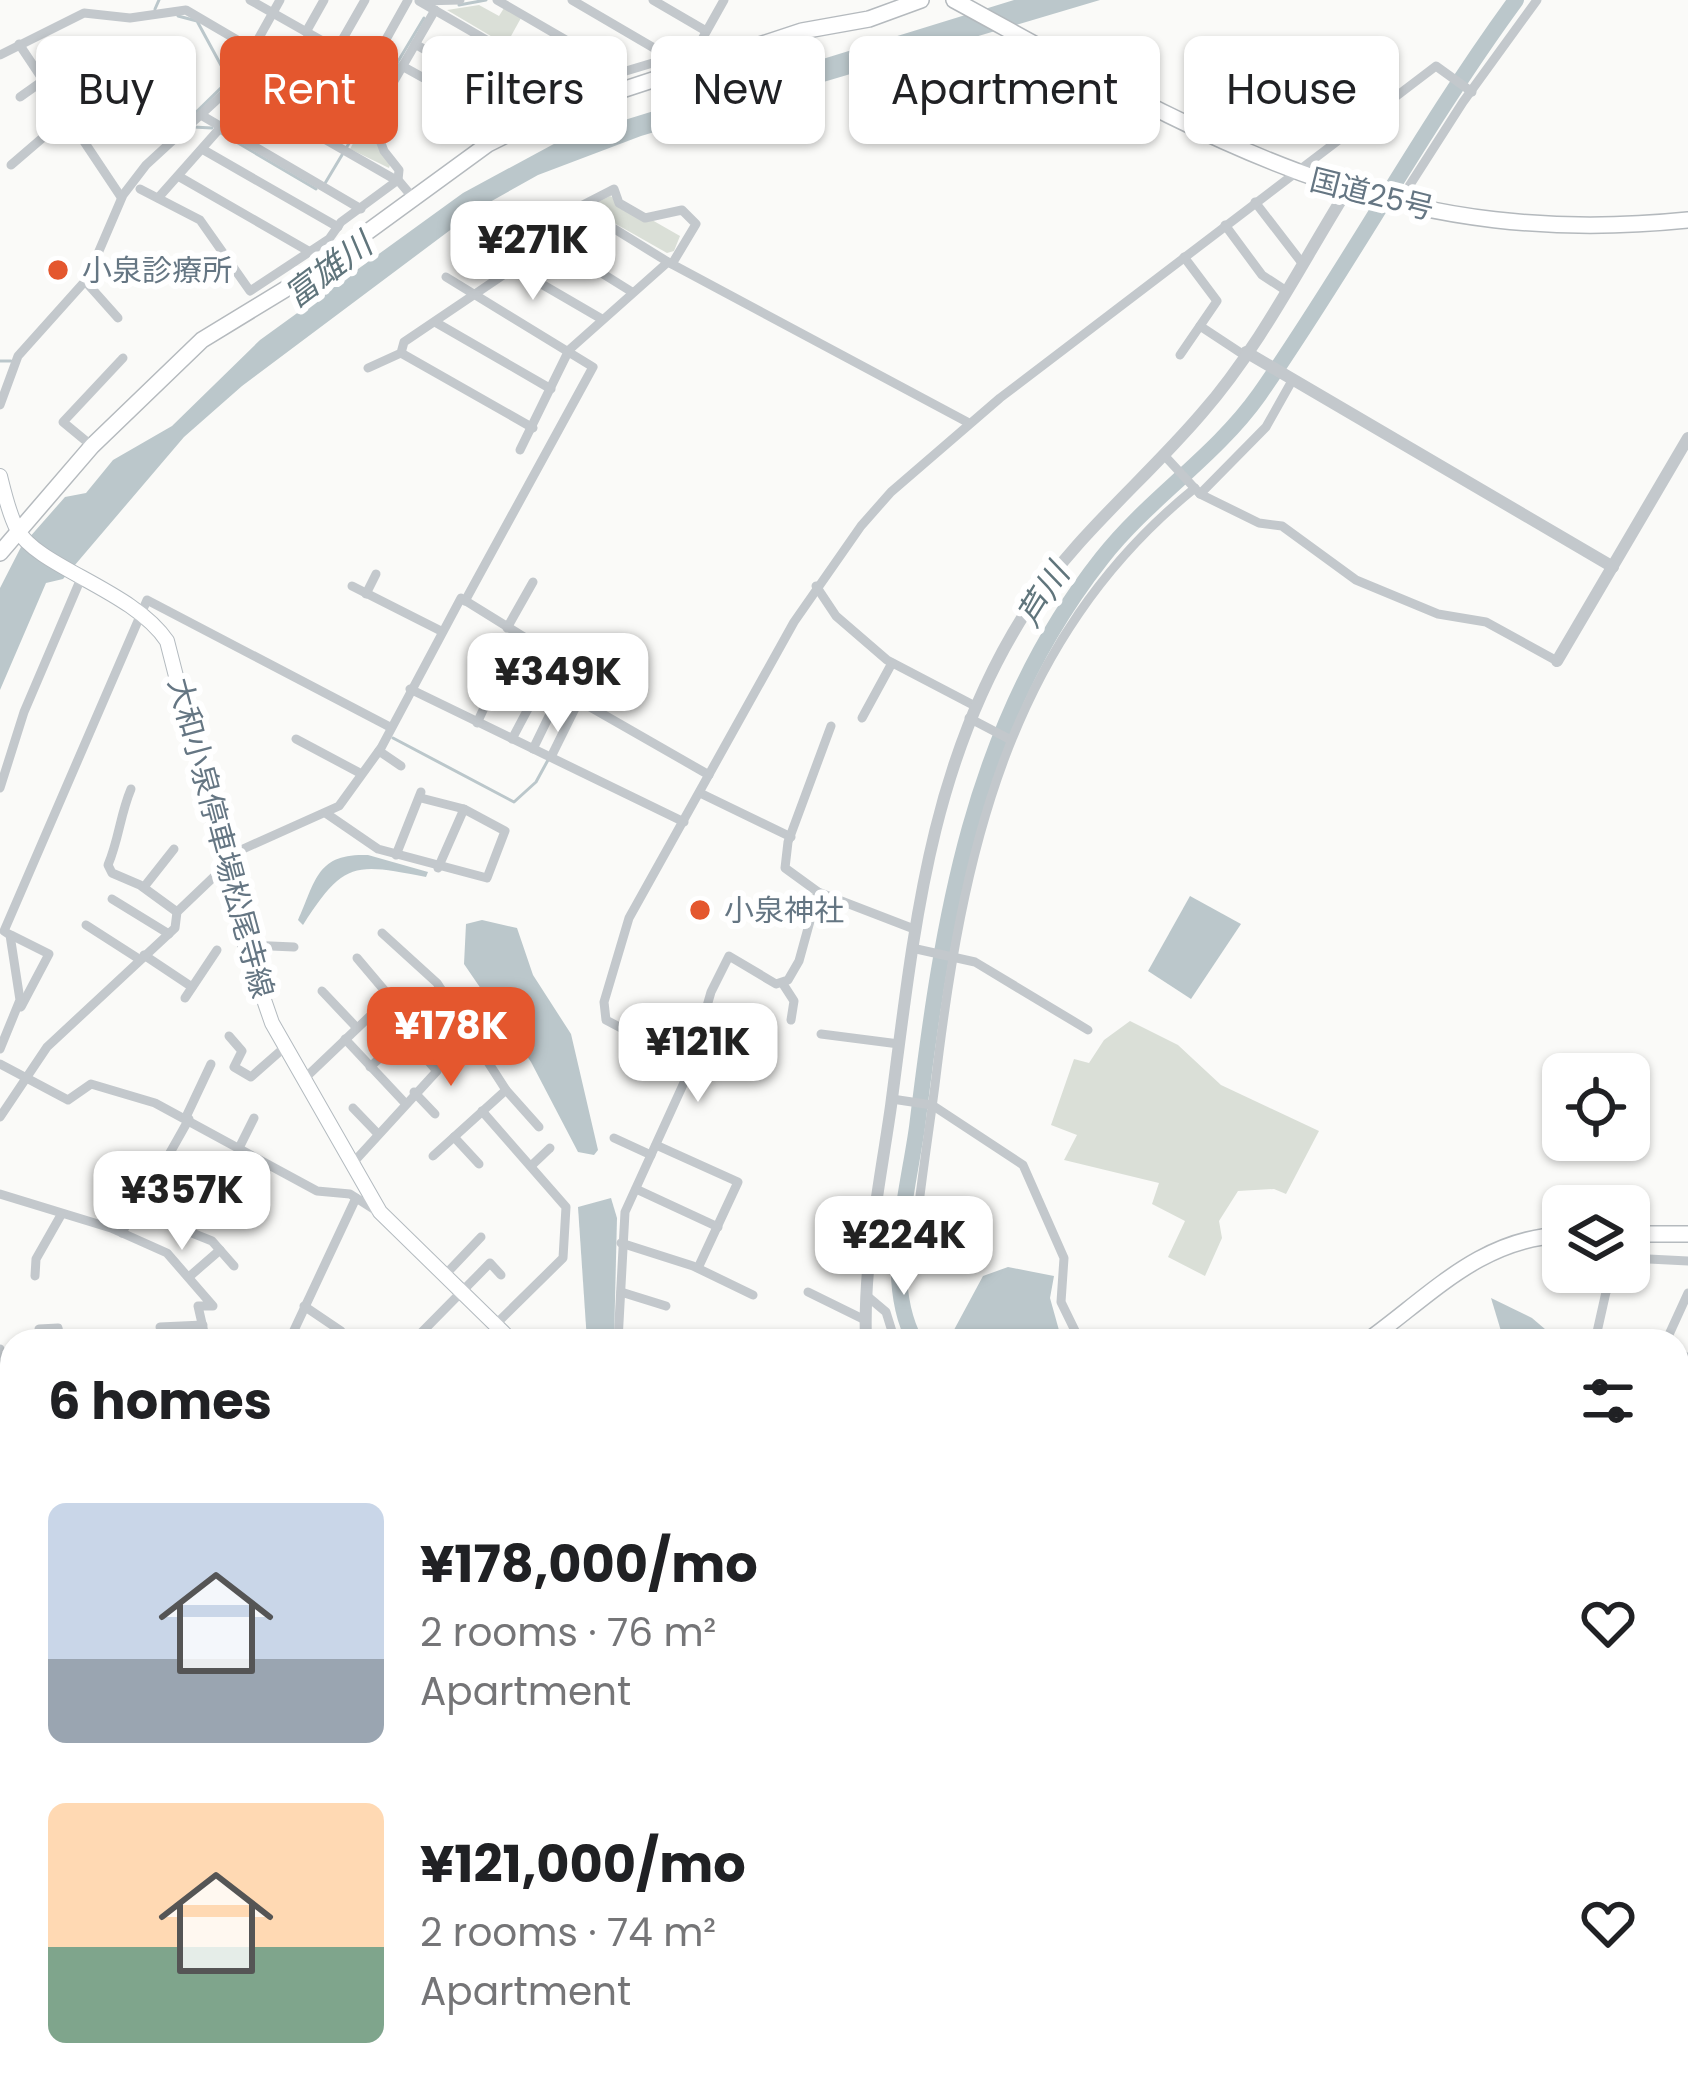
<!DOCTYPE html>
<html lang="en">
<head>
<meta charset="utf-8">
<style>
	body { margin:0; font-family:Poppins,"Noto Sans JP",sans-serif; background:#f2f2f2; color:#202124; height:100vh; display:flex; flex-direction:column; font-size:45px; white-space:nowrap }
	* { box-sizing:border-box; margin:0 }
	p { font-size:39px; color:#757577 }
	.icon { flex:none; width:66px; height:66px; fill:none; stroke:currentColor; stroke-width:2; stroke-linecap:round; stroke-linejoin:round }
	.map { position:relative; flex:1; overflow:hidden }
	.details { position:absolute; left:0px; top:1329px; width:1689px; height:768px; display:flex; flex-direction:column; background:#fff; border-radius:36px 36px 0 0; box-shadow:0 3px 9px #0004 }
	.details>* { flex:none }
	.hud { position:absolute; left:36px; top:36px; width:1617px; height:108px; display:flex; gap:24px }
	.tools { position:absolute; left:1542px; top:1053px; display:grid; gap:24px }
	.tools a { display:grid; place-items:center; width:108px; height:108px; border-radius:18px; background:#fff; box-shadow:0 3px 9px #0004; font-size:60px }
	.price { position:absolute; translate:-50% -102px; padding:0 27px; border-radius:24px; background:#fff; color:#222; font-size:39px; line-height:78px; filter:drop-shadow(0 3px 6px #0008) }
	.price::after { content:''; position:absolute; left:50%; top:72px; width:36px; height:27px; margin-left:-18px; background:inherit; clip-path:polygon(0 0,100% 0,50% 100%) }
	.price.on { background:#e4572e; color:#fff }
	ul { padding:0; list-style:none }
	li { display:flex; align-items:center; gap:36px; height:300px; padding:0 48px }
	li span { display:grid; place-items:center; flex:none; width:336px; height:240px; border-radius:18px; color:#555 }
	li>.icon { margin-inline-start:auto }
	span .icon { width:144px; height:144px; fill:#fffc; stroke-width:1 }
	li b { font-size:51px }
	h2 { display:flex; justify-content:space-between; align-items:center; height:144px; padding:0 48px; font-size:51px }
	.pill { padding:0 42px; border-radius:18px; background:#fff; box-shadow:0 3px 9px #0004; font-size:42px; line-height:108px }
	.pill.on { background:#e4572e; color:#fff }
	.map>svg:first-child { display:block }
</style>
</head>
<body>
<div class="map">
<svg width="1688" height="2097" viewBox="0 0 1688 2097">
	<rect width="100%" height="100%" fill="#fafaf8"/>
	<!-- green -->
	<g fill="#dadfd7">
		<path d="M479 5 499 16 504 8 521 18 506 45 447 10Z"/>
		<path d="M364 123 390 165 389 168 350 149Z"/>
		<path d="M610 196 680 236 674 251 667 253 593 211 592 205Z"/>
		<path d="M1130 1021 1178 1045 1221 1085 1319 1131 1286 1194 1274 1189 1238 1191 1219 1221 1222 1238 1205 1276 1168 1257 1185 1221 1152 1204 1159 1183 1064 1160 1077 1135 1051 1125 1074 1059 1089 1063 1104 1040Z"/>
		<path d="M120 1187 156 1192 147 1210 139 1207 115 1225 104 1221Z"/>
		<path d="M1677 1623 1688 1624V2013L1677 2006Z"/>
	</g>
	<!-- water -->
	<g fill="#bbc7cb">
		<path d="M1014 0H1100L641 136 538 175 481 207 242 386 184 437 63 579 46 583 0 690V588L21 547 65 497 86 493 113 460 172 426 260 340 463 193 563 139Z"/>
		<path d="M368 855 428 872 426 877C354 863 344 861 303 925L298 920C316 881 316 853 368 855Z"/>
		<path d="M1190 896 1241 924 1191 999 1148 971Z"/>
		<path d="M482 920 517 928 533 975 571 1034 598 1150 594 1155 578 1152 531 1062 464 964 466 924Z"/>
		<path d="M611 1198 617 1218 614 1341H587L578 1207Z"/>
		<path d="M1008 1267 1054 1276 1050 1298 1062 1341H948L983 1276Z"/>
		<path d="M1491 1298 1532 1318 1559 1341H1504Z"/>
		<path d="M140 2085H224L204 2097H152Z"/>
		<path d="M597 2085H650L647 2097H603Z"/>
	</g>
	<g fill="none" stroke-linecap="round" stroke-linejoin="round">
		<!-- stream -->
		<g stroke="#bbc7cb" stroke-width="3">
			<path d="M459 5 486 0"/>
			<path d="M155 9 159 0"/>
			<path d="M178 16 197 21 229 80 185 123"/>
			<path d="M193 127 212 128"/>
			<path d="M221 133 316 189"/>
			<path d="M324 185 424 18"/>
			<path d="M0 361H11"/>
			<path d="M393 738 514 802 536 782 548 760"/>
		</g>
		<!-- river -->
		<g stroke="#bbc7cb" stroke-width="16">
			<path d="M915 1341C882 1280 908 1192 917 1127 942 923 971 724 1102 558 1149 498 1215 457 1259 395 1349 266 1423 127 1516 0"/>
			<path d="M1062 2097 1063 2085"/>
		</g>
		<!-- secondary casing -->
		<g stroke="#b3babf" stroke-width="16">
			<g id="secondary">
				<path d="M0 476C4 492 9 514 17 529 37 567 133 590 167 641L244 942 272 1023 380 1212 512 1341"/>
				<path d="M1319 2085 1332 2097"/>
			</g>
		</g>
		<!-- primary casing -->
		<g stroke="#b5babe" stroke-width="18">
			<g id="primary">
				<path d="M0 553 92 446 202 340 307 276 488 144 542 117 613 93 802 31 869 19 921 0"/>
				<path d="M1629 1234H1688"/>
				<path d="M1367 1341C1431 1295 1481 1238 1563 1235"/>
				<path d="M0 1447 12 1445"/>
			</g>
		</g>
		<!-- trunk casing -->
		<g stroke="#b4b9bd" stroke-width="18">
			<path id="trunk" d="M954 0C1207 138 1386 251 1688 220"/>
		</g>
		<!-- minor -->
		<g stroke="#c3c8cc" stroke-width="9">
			<path d="M250 0 393 81"/>
			<path d="M497 0 621 72"/>
			<path d="M572 0 671 58"/>
			<path d="M653 0 706 31"/>
			<path d="M419 1 566 86"/>
			<path d="M422 1 460 0"/>
			<path d="M306 32 324 0"/>
			<path d="M19 44 121 197"/>
			<path d="M415 44 525 107"/>
			<path d="M337 49 365 0"/>
			<path d="M0 55 84 13 130 18 186 10 372 119 384 151 399 170 398 180 414 199"/>
			<path d="M402 66 440 87 444 109 473 125 488 144"/>
			<path d="M370 68 408 0"/>
			<path d="M232 86 396 180"/>
			<path d="M20 97 44 80"/>
			<path d="M56 103 75 92 95 101"/>
			<path d="M201 115 361 209"/>
			<path d="M372 119 435 10"/>
			<path d="M473 125 515 112 577 80 606 77 696 50 724 0"/>
			<path d="M86 138 133 108"/>
			<path d="M202 149 338 227"/>
			<path d="M11 165 68 116"/>
			<path d="M178 176 310 252"/>
			<path d="M140 189 200 220 250 291 329 239 341 222 398 180"/>
			<path d="M158 198 221 127"/>
			<path d="M1255 202 1302 263"/>
			<path d="M1397 205 1463 102 1537 0"/>
			<path d="M579 207 668 262 969 423"/>
			<path d="M579 207 614 189 619 203 645 218 682 210 696 224 672 264"/>
			<path d="M1225 225 1262 275 1285 290"/>
			<path d="M552 242 632 292"/>
			<path d="M514 268 600 318"/>
			<path d="M446 277 593 367 465 601"/>
			<path d="M85 281 118 318"/>
			<path d="M435 322 551 389"/>
			<path d="M1200 326 1244 355"/>
			<path d="M401 353 533 428"/>
			<path d="M1180 355 1217 301 1184 257"/>
			<path d="M368 368 401 353 404 342 552 242 598 218"/>
			<path d="M0 405 18 356 87 279 123 195 146 165 232 86 280 0"/>
			<path d="M92 446 63 422 123 358"/>
			<path d="M520 450 569 350 668 262"/>
			<path d="M1163 454 1200 494 1259 523 1282 526 1356 580 1438 614 1486 622 1557 661"/>
			<path d="M1200 494 1266 427 1293 379"/>
			<path d="M352 586 441 631"/>
			<path d="M816 586 836 616 887 660 975 706"/>
			<path d="M366 594 376 574"/>
			<path d="M507 628 533 582"/>
			<path d="M410 689 684 822"/>
			<path d="M578 700 709 775"/>
			<path d="M862 718 892 663"/>
			<path d="M969 718 1011 740"/>
			<path d="M477 723 518 635"/>
			<path d="M831 726 788 842 785 868 818 892 914 929"/>
			<path d="M296 739 358 772"/>
			<path d="M512 739 555 658"/>
			<path d="M533 749 551 712"/>
			<path d="M379 751 401 766"/>
			<path d="M551 757 590 678"/>
			<path d="M0 788 24 712 82 576"/>
			<path d="M131 789C120 815 119 839 108 865L112 873 140 885 177 912"/>
			<path d="M700 793 791 837"/>
			<path d="M327 814 378 849 487 878 505 831 464 809 421 798"/>
			<path d="M396 855 421 792"/>
			<path d="M438 868 464 809"/>
			<path d="M144 887 174 849"/>
			<path d="M112 899 169 934"/>
			<path d="M86 925 139 959"/>
			<path d="M382 933 437 983 506 1090 539 1127"/>
			<path d="M11 935 49 954 21 1007"/>
			<path d="M245 945 294 947"/>
			<path d="M912 948 975 962 1088 1030"/>
			<path d="M144 955 192 987"/>
			<path d="M783 984 794 1001 791 1020"/>
			<path d="M322 991 357 1028"/>
			<path d="M185 998 217 950"/>
			<path d="M403 1031 443 991"/>
			<path d="M821 1034 899 1044"/>
			<path d="M229 1036 242 1051 234 1067 251 1077 285 1047"/>
			<path d="M345 1039 405 1103"/>
			<path d="M0 1049 20 1000 10 935 4 931 147 600 388 726"/>
			<path d="M0 1064 68 1100 91 1084 155 1103 317 1191 350 1194 375 1210"/>
			<path d="M691 1065 606 1020 604 1002 629 918 794 622 861 526 891 492 1000 398 1436 66 1472 92"/>
			<path d="M370 1067 406 1034"/>
			<path d="M303 1080 390 997 357 958"/>
			<path d="M414 1092 435 1114"/>
			<path d="M892 1099 932 1105 1023 1165 1064 1258 1061 1302 1080 1341"/>
			<path d="M353 1108 378 1134"/>
			<path d="M482 1111 566 1207 563 1258 495 1325"/>
			<path d="M0 1117 47 1047 175 928 177 912 243 849 339 806 381 748 461 598 590 678 629 693 639 681"/>
			<path d="M186 1117 211 1064"/>
			<path d="M454 1137 479 1164"/>
			<path d="M614 1138 651 1155"/>
			<path d="M656 1145 738 1182 698 1268"/>
			<path d="M239 1148 254 1118"/>
			<path d="M433 1156 506 1090"/>
			<path d="M351 1165 437 1071 380 1006"/>
			<path d="M531 1166 550 1148"/>
			<path d="M137 1168 158 1174 189 1119"/>
			<path d="M636 1189 718 1227"/>
			<path d="M0 1194 111 1228 167 1253 213 1306H198L206 1341"/>
			<path d="M122 1233 131 1216 140 1212 212 1241 234 1266"/>
			<path d="M621 1243 693 1266 753 1295"/>
			<path d="M914 1249C919 1194 928 1139 935 1085 962 857 1007 640 1195 488"/>
			<path d="M1629 1258 1688 1261"/>
			<path d="M1558 1265H1563"/>
			<path d="M35 1276 36 1259 61 1215"/>
			<path d="M190 1276 220 1250"/>
			<path d="M444 1276 481 1237"/>
			<path d="M621 1292 666 1306"/>
			<path d="M808 1292 865 1320"/>
			<path d="M867 1296 886 1312 895 1341"/>
			<path d="M304 1306 341 1331 336 1336 344 1341"/>
			<path d="M160 1327 203 1325"/>
			<path d="M39 1329 58 1328 61 1341"/>
			<path d="M420 1334 490 1263 501 1275"/>
			<path d="M1568 1336 1583 1341"/>
			<path d="M289 1341 356 1198"/>
			<path d="M618 1341 625 1212 687 1076 711 992 729 956 776 984 788 980 799 961 818 892"/>
			<path d="M1595 1341 1606 1292 1619 1272"/>
			<path d="M1666 1341 1688 1293"/>
			<path d="M0 1349 12 1379"/>
			<path d="M1677 1351 1688 1358"/>
			<path d="M0 1615 12 1614"/>
			<path d="M0 1654H12"/>
			<path d="M0 1704H12"/>
			<path d="M2 1879 12 1867"/>
			<path d="M0 1946 12 1954"/>
			<path d="M105 2085 106 2097"/>
			<path d="M133 2085 145 2097"/>
			<path d="M524 2085 530 2097"/>
			<path d="M1462 2085 1467 2097"/>
			<path d="M5 2097 13 2085"/>
			<path d="M349 2097 350 2085"/>
			<path d="M359 2097 413 2090"/>
		</g>
		<!-- tertiary -->
		<g stroke="#c3c8cc" stroke-width="12">
			<path d="M1246 352 1613 567"/>
			<path d="M1557 661 1688 438"/>
			<path d="M866 1341C863 1263 880 1183 891 1106 914 931 929 762 1027 610 1076 535 1144 481 1202 413 1259 348 1300 266 1346 192"/>
			<path d="M1040 2097 1042 2085"/>
		</g>
		<!-- secondary -->
		<use href="#secondary" stroke="#fff" stroke-width="14"/>
		<!-- primary -->
		<use href="#primary" stroke="#fff" stroke-width="15"/>
		<!-- trunk -->
		<use href="#trunk" stroke="#fff" stroke-width="15"/>
	</g>
	<!-- markers -->
	<g fill="#e4572e" stroke="#fff" stroke-width="4.5">
		<circle cx="58" cy="270" r="12"/>
		<circle cx="700" cy="910" r="12"/>
	</g>
	<g text-anchor="middle" dominant-baseline="central" stroke-width="12" stroke-linejoin="round" paint-order="stroke">
		<!-- street labels -->
		<g font-size="30" fill="#657683" stroke="#fff">
			<text transform="translate(1372 194) rotate(14)">国道25号</text>
			<text transform="translate(221 838) rotate(75)">大和小泉停車場松尾寺線</text>
		</g>
		<!-- poi labels -->
		<g font-size="30" fill="#657683" stroke="#fff" text-anchor="start">
			<text x="82" y="270">小泉診療所</text>
			<text x="724" y="910">小泉神社</text>
		</g>
		<!-- water labels -->
		<g font-size="33" font-style="italic" fill="#60757c" stroke="#fff">
			<text transform="translate(328 270) rotate(-37)">富雄川</text>
			<text transform="translate(1043 595) rotate(-58)">芦川</text>
		</g>
	</g>
</svg>
<div class="tools">
<a><svg class="icon" aria-label="locate" viewBox="0 0 24 24"><circle cx="12" cy="12" r="6"/><path d="M12 2v4M12 18v4M2 12h4M18 12h4"/></svg></a>
<a><svg class="icon" aria-label="layers" viewBox="0 0 24 24"><path d="M12 4l9 5-9 5-9-5zM3 14l9 5 9-5"/></svg></a>
</div>
<b class="price" style="left:533px;top:303px">¥271K</b>
<b class="price" style="left:558px;top:735px">¥349K</b>
<b class="price on" style="left:451px;top:1089px">¥178K</b>
<b class="price" style="left:698px;top:1105px">¥121K</b>
<b class="price" style="left:182px;top:1253px">¥357K</b>
<b class="price" style="left:904px;top:1298px">¥224K</b>
<div class="hud">
<a class="pill">Buy</a>
<a class="pill on">Rent</a>
<a class="pill">Filters</a>
<a class="pill">New</a>
<a class="pill">Apartment</a>
<a class="pill">House</a>
</div>
<section class="details">
<h2>6 homes<svg class="icon" aria-label="filters" viewBox="0 0 24 24"><path d="M4 7h16M4 17h16"/><circle cx="9" cy="7" r="2"/><circle cx="15" cy="17" r="2"/></svg></h2>
<ul>
<li><span style="background:linear-gradient(#c9d6e8 65%,#9aa5b1 0)"><svg class="icon" aria-label="home" viewBox="0 0 24 24"><path d="M3 11l9-7 9 7M6 9v11h12V9"/></svg></span><div><b>¥178,000/mo</b><p>2 rooms · 76 m²</p><p>Apartment</p></div><svg class="icon" aria-label="heart" viewBox="0 0 24 24"><path d="M12 20l-8-8c-3-5 5-10 8-4 3-6 11-1 8 4z"/></svg></li>
<li><span style="background:linear-gradient(#ffd9b3 60%,#7fa58c 0)"><svg class="icon" aria-label="home" viewBox="0 0 24 24"><path d="M3 11l9-7 9 7M6 9v11h12V9"/></svg></span><div><b>¥121,000/mo</b><p>2 rooms · 74 m²</p><p>Apartment</p></div><svg class="icon" aria-label="heart" viewBox="0 0 24 24"><path d="M12 20l-8-8c-3-5 5-10 8-4 3-6 11-1 8 4z"/></svg></li>
</ul>
</section>
</div>
</body>
</html>
